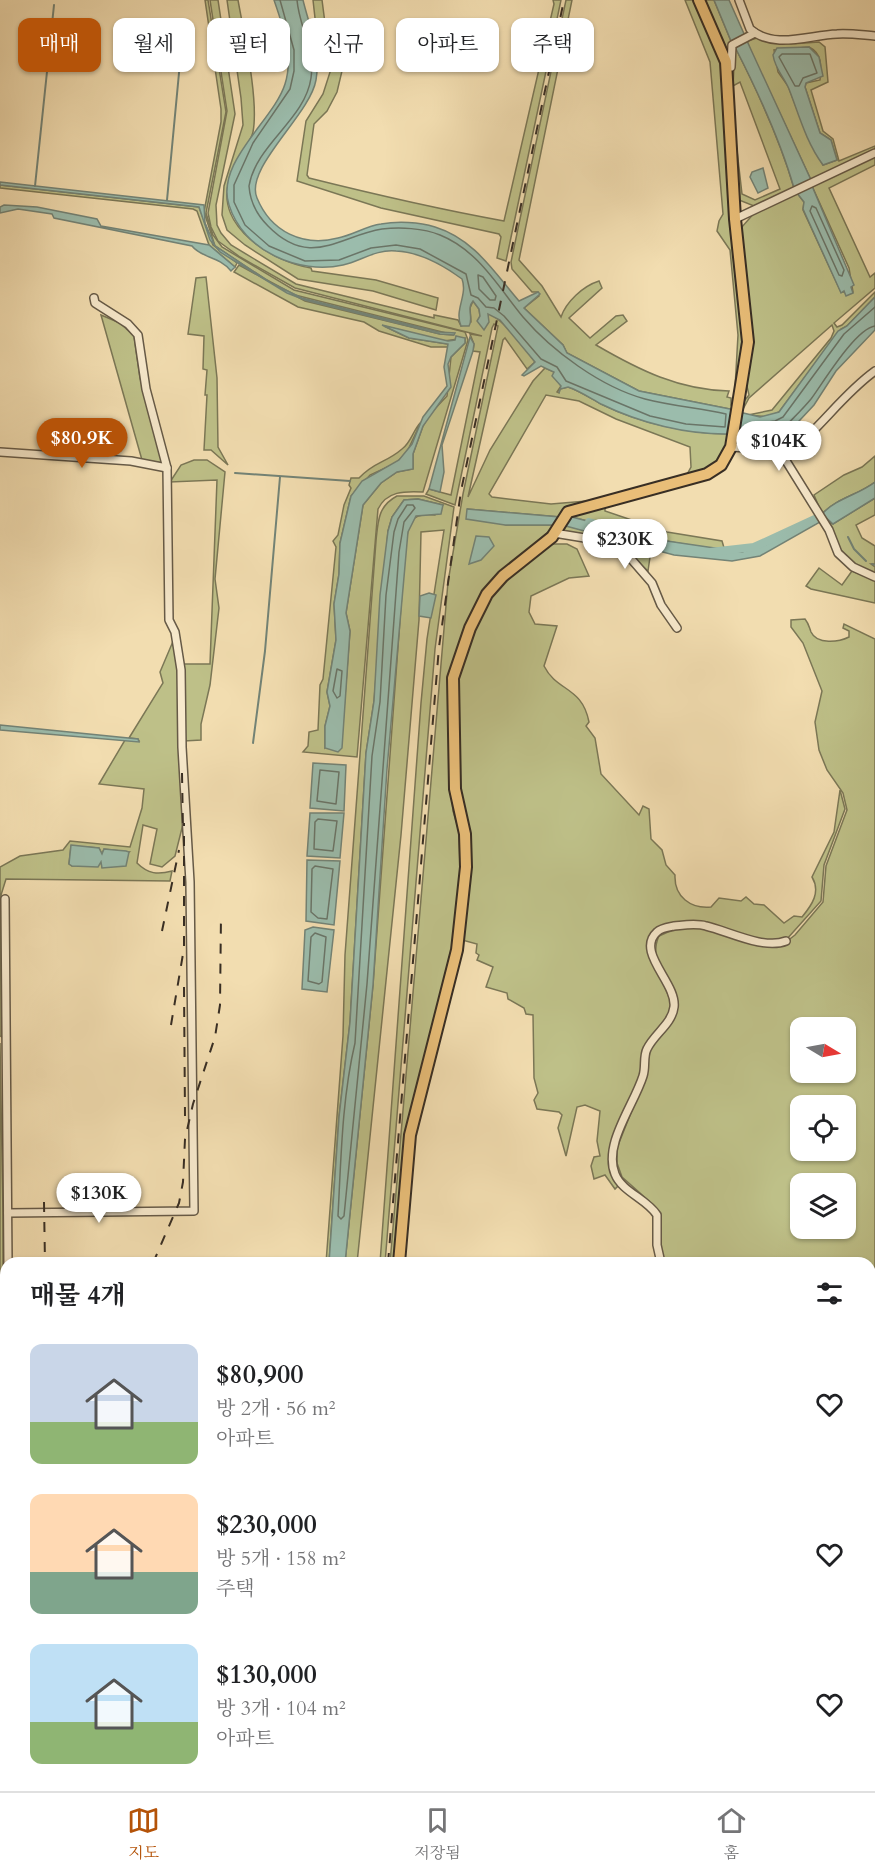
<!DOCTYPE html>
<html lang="ko">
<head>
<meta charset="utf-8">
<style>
	body { margin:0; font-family:Cardo,"Noto Serif KR",serif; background:#f2f2f2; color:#202124; height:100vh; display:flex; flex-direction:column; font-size:22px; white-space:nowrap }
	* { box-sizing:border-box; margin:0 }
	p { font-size:20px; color:#757577 }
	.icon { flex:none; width:33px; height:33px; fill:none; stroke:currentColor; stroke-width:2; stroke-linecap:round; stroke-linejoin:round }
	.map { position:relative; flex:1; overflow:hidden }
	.details { position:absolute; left:0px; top:1257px; width:876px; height:534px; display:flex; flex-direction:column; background:#fff; border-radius:18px 18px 0 0; box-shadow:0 2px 4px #0004 }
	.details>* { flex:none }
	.banner { position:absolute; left:18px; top:18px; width:840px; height:54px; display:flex; gap:12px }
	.needle { width:39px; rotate:100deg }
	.buttons { position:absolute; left:790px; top:1017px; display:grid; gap:12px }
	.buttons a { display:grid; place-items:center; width:66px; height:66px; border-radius:12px; background:#fff; box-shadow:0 2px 4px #0004; font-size:30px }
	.price { position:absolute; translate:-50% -51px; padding:0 14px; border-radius:21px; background:#fff; color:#222; font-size:20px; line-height:39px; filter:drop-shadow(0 2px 3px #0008) }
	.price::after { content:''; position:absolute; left:50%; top:36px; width:18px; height:14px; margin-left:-9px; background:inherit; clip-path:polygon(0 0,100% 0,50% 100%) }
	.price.active { background:#b45309; color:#fff }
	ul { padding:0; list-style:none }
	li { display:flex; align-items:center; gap:18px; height:150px; padding:0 30px }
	li span { display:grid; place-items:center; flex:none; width:168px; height:120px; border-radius:12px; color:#555 }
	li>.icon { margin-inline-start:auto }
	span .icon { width:72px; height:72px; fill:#fffc; stroke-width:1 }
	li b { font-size:26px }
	h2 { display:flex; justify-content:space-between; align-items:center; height:72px; padding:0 30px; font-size:26px }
	.pill { padding:0 21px; border-radius:12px; background:#fff; box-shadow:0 2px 4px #0004; font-size:21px; line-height:54px }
	.pill.active { background:#b45309; color:#fff }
	.dock { display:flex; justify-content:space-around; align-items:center; height:84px; border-top:2px solid #e0e0e0; background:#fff; font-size:16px; color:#757577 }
	.dock a { display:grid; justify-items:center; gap:3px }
	.dock .active { color:#b45309 }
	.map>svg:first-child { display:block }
</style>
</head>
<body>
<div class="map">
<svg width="875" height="1791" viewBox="0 0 875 1791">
	<rect width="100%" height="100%" fill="#f2ddb0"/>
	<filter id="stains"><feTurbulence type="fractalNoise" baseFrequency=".00333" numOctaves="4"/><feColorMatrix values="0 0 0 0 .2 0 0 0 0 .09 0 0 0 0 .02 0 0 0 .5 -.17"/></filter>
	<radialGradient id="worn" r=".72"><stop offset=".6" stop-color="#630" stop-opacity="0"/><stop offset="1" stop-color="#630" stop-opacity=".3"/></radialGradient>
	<!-- green -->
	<g fill="#bec088" stroke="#7b7756" stroke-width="1.5" fill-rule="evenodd">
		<path d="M205 0H208L226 112 206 213 213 235 222 247 294 290 465 332 468 340 423 492C404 491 387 491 378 509L357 757 303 752 308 746 309 732 318 730 320 685 323 679 336 547 333 541 338 535 344 505 351 488 349 485 351 478H359C375 461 386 463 402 449 411 443 413 430 421 422L407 452 396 463 370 475 351 496 340 543 339 574 334 604 336 640 327 692 330 706 325 726V748L342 735 350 631 346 613 363 505 381 483 397 472 413 469V454L423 426 430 414 447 396 451 357 465 343V338L444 341 384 326 409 338 448 344 449 347H431L379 331 364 322 298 307 234 272 239 265 305 301 440 334 454 335 295 295 265 279 215 246 204 212 221 122V109Z"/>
		<path d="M210 0H218L235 114 216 205 217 225 221 233 231 245 296 284 434 318V315L458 320 461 326 471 322 470 308 473 301 479 309 480 316 488 317V313C502 318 526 349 535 362L527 369 505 338 503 340 468 497 490 450 533 381 545 368 554 372 561 386 557 392 559 393 560 389 568 387C580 391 590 398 601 404 640 423 687 434 731 434 725 466 712 467 685 478L691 467 690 447 616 419 579 401 546 395 489 494 492 497 551 504 587 501 572 506 560 517 467 509 506 525H556L498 575 454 665 451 789 453 811 462 841V871L456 905 457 943 420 1075 396 1263H390L448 582 463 494 498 326 494 324 492 328 455 505 426 494 429 489 451 495 480 352 473 351 474 344 470 334 482 336 295 288 240 257 218 241 211 227 208 213 227 111Z"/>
		<path d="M227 0H238C244 34 259 100 253 132 251 143 233 166 229 181 215 227 273 262 311 268L312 271 376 280 438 298 436 310 373 291 298 279 245 245 227 230 222 215 224 186 243 125 241 98Z"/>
		<path d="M313 0H322L325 23 341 54 342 71 337 92 327 111 314 124 307 175 309 178C373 194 438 209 504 221L554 4 553 0H561L506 261 497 258 501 237 499 234 381 208 297 181 306 121 323 94 332 66 330 49 316 27Z"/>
		<path d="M566 0H572L519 260 542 286 561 317C566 302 583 286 599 281L602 288 569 318 590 338 616 316 623 315 627 321 596 345C639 370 679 390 729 391L727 397 731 398V405L735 410 639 391 567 353 563 345 524 308 539 296 538 292H532L512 269 511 262Z"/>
		<path d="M685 0H695L720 58 721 69 742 338 739 379 735 388 738 335 730 250 717 231 719 221 723 214 710 62Z"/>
		<path d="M702 0H714L731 41 727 52Z"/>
		<path d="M757 38 791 44 819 42 825 47 828 82 811 90 823 131 833 139 839 161 875 146V151L811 180 752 54 747 41ZM809 47C823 54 821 67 820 80L806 83 805 87 820 133 831 140 837 160 823 165 807 135 788 86 778 72 774 50Z"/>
		<path d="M735 47C758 92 780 139 794 188L754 206 739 200 735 133 742 194 755 200 780 189 740 82 733 86Z"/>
		<path d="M875 156V165L829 188 870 277 875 273V288L834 323 837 327 842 325 875 292V297L847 326 841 329 779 412 768 417 748 415 772 410 831 338 834 331 832 325 749 398 741 413V405L749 395 746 382 741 228 756 211 797 193 804 202 803 210 841 292H853L849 268 812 186Z"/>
		<path d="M0 185 199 207 213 245 237 263 235 267 209 245 197 211 193 209 0 188Z"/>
		<path d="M206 277 217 378 218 447 228 465 211 450H204L207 395H205L207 370 203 369 204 336 188 334 196 278Z"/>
		<path d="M101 315 120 323 134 336 140 378 164 463 142 460Z"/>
		<path d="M875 456V482C858 495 837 498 822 514L814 495 844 475 862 467Z"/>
		<path d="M194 460H207L225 472 215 579 219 608 210 685 201 724V740L184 741V664H210L217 480 170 482 181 465Z"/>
		<path d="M397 496H424L454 507 435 649 385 1263H380L421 703 427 639 444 530 421 532 419 620 401 835 357 1263H345L373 985 405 552C408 529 406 511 435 515L443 505 418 499 404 500 392 517 388 531 374 701 366 753 350 1022 339 1117 329 1263H326L343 1036 345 955 376 541C378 521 378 506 397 496Z"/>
		<path d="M875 498V515L856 525 862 538 875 546V564H871L875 567V575C844 563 839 549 826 521L833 524Z"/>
		<path d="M605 504V511L667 532 722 541 725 551 660 540 568 516Z"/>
		<path d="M562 525 580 528 651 550 648 571C623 546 593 532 558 531Z"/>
		<path d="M546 544H567L577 549 589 576 569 578 531 596 529 612 535 624 557 626 544 666C557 692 582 686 589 722L586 726 595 738 601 774 639 815 643 806 649 809 651 839 662 850 666 865 675 875C674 897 691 909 711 907L719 898 741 901 746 897 754 904 764 905 784 923 794 916 802 917C812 905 821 892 812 877L834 832 840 790 845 809 824 865 821 901 786 940H758L707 925 663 928 651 946 668 983 673 1010 654 1037 612 1151 620 1184 615 1189 605 1175 594 1179 591 1166 594 1157 600 1156 597 1141 600 1111 585 1105 577 1107 566 1156 558 1128 562 1115 559 1112 537 1109 534 1100 538 1093 534 1078 533 1015 526 1014 524 1008 508 999 507 993 486 987 493 967 477 960 479 955 476 953 477 944 462 940 455 684 473 624 497 583Z"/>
		<path d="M819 568 842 585 852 571 875 580V603L811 589 806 586Z"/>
		<path d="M805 619C809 624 809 627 811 632 817 645 839 642 849 637V631L843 628 844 624 875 639V1366L870 1364V1263H664L659 1243 660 1215 649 1201 622 1177 617 1163V1148L638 1095 648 1053 675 1011C667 990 648 959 659 936 695 916 745 937 782 945L795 935 823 902 826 866 847 810 843 793 827 770 819 750 815 722 822 691 803 643 791 627V620ZM801 1028H846V1072H801ZM801 1106H846V1150H801ZM801 1184H846V1228H801Z"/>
		<path d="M174 639 178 670 183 824 175 856 162 867 150 864 157 829 143 825 137 863C148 874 158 875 172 871L170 881 6 879 1 895 2 1037 0 1036V867L20 856 63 850 70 841 130 847 142 808 144 789 99 784 125 740 139 741 138 739 129 738 163 683 160 672ZM71 846 99 848 102 854 104 849 129 852 102 867V862L72 866 69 864Z"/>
		<path d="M0 1043 3 1215V1562H0Z"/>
	</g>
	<!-- water -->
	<g fill="#9bbcac" stroke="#738376" stroke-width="1.5">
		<path d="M274 0H303C309 25 321 53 316 80 310 115 244 168 257 198 271 232 303 247 338 238 353 235 366 226 381 224 398 221 419 222 435 227 474 239 494 272 519 301L538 292 540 294 524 308 563 345 567 353 639 391 735 410 731 434C687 435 640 423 601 404 590 398 580 391 568 387L560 389 559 393 561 386 552 376 554 372 541 366 524 376 522 375 535 362 500 320 488 314 489 322 484 330 477 321 480 316 479 309 473 301C466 309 474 318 469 326H461C454 310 468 295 462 279 443 265 419 252 396 251 376 249 361 261 343 265 299 275 243 251 229 205 215 162 274 120 285 84 294 56 283 26 274 0Z"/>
		<path d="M714 0H729L745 36 731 41Z"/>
		<path d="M747 41 811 180 794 188C780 139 758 92 735 47Z"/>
		<path d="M809 47 819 57 823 76 806 83 805 87 820 133 831 140 837 160 823 165C806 142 799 115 789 89 784 77 775 69 773 55L777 48Z"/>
		<path d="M763 168 768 188 758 193 750 177 752 172Z"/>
		<path d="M0 182 204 205 205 223 215 246 271 283 302 298 439 332 455 333 454 335 440 334 305 300 287 293 220 252 210 240 199 207 0 185Z"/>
		<path d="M812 186 854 285 851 287 853 293 846 296 844 291 841 293 803 209 804 202 797 193Z"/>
		<path d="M4 205 37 207 97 219 101 226 209 245 235 267 231 271C219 256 201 258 192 246L54 218 52 214 18 209 0 213V207Z"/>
		<path d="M875 297V330L836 371 814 405 785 436 779 437 736 431 739 412 760 417 779 412 838 331 847 326Z"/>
		<path d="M382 325 448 341 455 340 456 336 465 338V343L451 357 448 364 451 387 423 426 413 454V469L397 472 381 483 363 505 346 613 350 631 342 748 338 752 325 748V726L330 706 327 692 336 640 334 604 339 574 340 543 351 496 362 481 399 460 412 444 423 417 447 386 444 367 448 344 409 338Z"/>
		<path d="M470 337 474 344 473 351 442 445 444 472 440 492 429 489Z"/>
		<path d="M875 482V498L833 524 822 514C837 498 858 495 875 482Z"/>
		<path d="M418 499 443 505 441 514 416 516 408 532 387 769 373 985 345 1263H329L339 1117 350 1022 366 753 374 701 380 595 388 531 392 517 404 500Z"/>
		<path d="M467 509 560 517 556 525H505L466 519Z"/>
		<path d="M568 516 660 540 742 552 765 545 817 516 820 522 760 556 732 561 674 555 562 525Z"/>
		<path d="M476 536 489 537 494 546 481 560 469 564Z"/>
		<path d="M429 593 436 595 431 618 419 616 420 596Z"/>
		<path d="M0 725 138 739 139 742 0 730Z"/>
		<path d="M313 763 346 765 344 811 310 808Z"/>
		<path d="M310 813H344L340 858 307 856Z"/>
		<path d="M71 845 99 848 102 854 104 849 126 851 129 852 126 866 102 868 101 862 98 867 72 866 69 864Z"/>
		<path d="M307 860 340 861 334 925 306 921Z"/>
		<path d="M313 927 334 930 327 992 302 989 305 930Z"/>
	</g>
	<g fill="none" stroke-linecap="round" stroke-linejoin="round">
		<!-- shore -->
		<g stroke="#6a7568" stroke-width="1.5">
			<path d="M280 0 294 50V71L290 89 253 143 234 185V202L245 225 269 246 305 261 339 260 371 248 396 245 420 249 466 274 471 295 478 298 486 307 494 308 504 316 541 359 557 367 566 381 650 416 686 424 725 427 726 414C699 408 672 406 645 399 601 387 552 351 523 317 499 288 478 250 440 235 423 228 400 227 382 229 339 236 310 269 268 226 257 215 250 201 249 186 256 144 305 120 311 78 315 50 299 26 297 0"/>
			<path d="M782 54H810L817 73 803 78 799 86H795L779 57Z"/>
			<path d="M812 206 816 208 844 270 842 276 839 275 810 211Z"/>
			<path d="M478 275 483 277 496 296 495 300H490L479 289Z"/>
			<path d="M875 307 844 334 783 417 775 421 761 423 760 428 782 430C791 420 802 410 811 399 823 383 855 329 875 326"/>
			<path d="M407 505H413L415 508 404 522 399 552 367 984 344 1216 341 1219 338 1216C341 1159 342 1098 355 1043L372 756 380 702 386 595 394 532 398 519Z"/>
			<path d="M337 669 342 671 340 696 337 698 333 691Z"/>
			<path d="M320 770 339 772 336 804 317 801Z"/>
			<path d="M318 819 337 821 333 851 314 849 315 822Z"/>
			<path d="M315 866 333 869 327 919 318 918 311 912 312 869Z"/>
			<path d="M315 933 326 937 322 982 319 984 308 981 311 937Z"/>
		</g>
		<!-- stream -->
		<g stroke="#738376" stroke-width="2">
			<path d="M35 186 54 5"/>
			<path d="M167 200 184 20"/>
			<path d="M235 473 350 481"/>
			<path d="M848 537 854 549 866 561"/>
			<path d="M872 564 875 565"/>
			<path d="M253 743 265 651 280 477"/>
		</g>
		<!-- canal -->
		<g stroke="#9bbcac" stroke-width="8">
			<path d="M589 522 644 537"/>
			<path d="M710 552 754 547 815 519"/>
		</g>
		<!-- minor casing -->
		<g stroke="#665a47" stroke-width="10">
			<g id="minor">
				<path d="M739 0 750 29C774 50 809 35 837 34 849 33 862 35 875 36"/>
				<path d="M731 67 732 45 755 33"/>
				<path d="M735 219 875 153"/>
				<path d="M731 447 763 449 783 456 829 530 838 553 853 567 875 577"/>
				<path d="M0 452 131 461 167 468"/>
				<path d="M783 456C818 433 840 396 875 371"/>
				<path d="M554 533 603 541 632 560 652 583 661 605 677 628"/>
				<path d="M5 899 8 1263"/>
				<path d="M8 1213 194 1211 190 882 182 747 181 670 175 632 169 620 167 468 146 389 138 335 128 324 95 303 94 298"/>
				<path d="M661 1263 657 1245V1215C647 1199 622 1192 615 1174 603 1144 634 1105 643 1076 646 1067 643 1057 647 1049 654 1034 672 1024 674 1007 677 983 635 952 657 932 661 928 669 927 674 926 685 925 696 923 706 926 728 931 764 950 786 941"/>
				<path d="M870 1390 874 1401 870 1413"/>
				<path d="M870 1476 875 1474"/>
				<path d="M0 1567H6"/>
				<path d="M870 1617H875"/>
				<path d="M870 1713 875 1711"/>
				<path d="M7 1791V1785"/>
			</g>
		</g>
		<!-- tertiary casing -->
		<g stroke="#665a47" stroke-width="11">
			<path id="tertiary" d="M870 1538 875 1537"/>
		</g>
		<!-- primary casing -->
		<g stroke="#382e24" stroke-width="14">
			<g id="primary">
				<path d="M399 1263 410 1135 457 950 466 867 465 834 455 789 453 678 470 628 487 594 503 576 552 537 568 512 707 474 721 465 731 447 748 342 735 219 726 62 699 0"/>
				<path d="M368 1791 369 1785"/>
			</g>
		</g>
		<!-- minor -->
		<use href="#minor" stroke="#f7e9cc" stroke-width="7"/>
		<!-- tertiary -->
		<use href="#tertiary" stroke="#f7e9cc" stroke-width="8"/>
		<!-- primary -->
		<use href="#primary" stroke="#e9be78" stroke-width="10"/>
		<!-- rail -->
		<g stroke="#382e24" stroke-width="2" stroke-dasharray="10 10" stroke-linecap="butt">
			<path d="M182 773 183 830"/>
			<path d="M162 931 179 850"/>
			<path d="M184 987 185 1116"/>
			<path d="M171 1025 184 948V823"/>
			<path d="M44 1202 45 1263"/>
			<path d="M153 1263 179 1203 183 1182 185 1139 193 1104 215 1037 220 1005 221 914"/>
			<path d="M388 1263 439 647 461 491 564 0"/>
			<path d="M0 1682 6 1673"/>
			<path d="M40 1785V1791"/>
			<path d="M322 1791 323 1786"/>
			<path d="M345 1791V1785"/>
		</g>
	</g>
	<rect width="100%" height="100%" filter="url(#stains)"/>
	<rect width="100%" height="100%" fill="url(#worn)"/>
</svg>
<div class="buttons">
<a><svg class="needle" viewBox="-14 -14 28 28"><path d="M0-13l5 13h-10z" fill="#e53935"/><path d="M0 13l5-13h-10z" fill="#757577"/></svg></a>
<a><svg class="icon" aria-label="locate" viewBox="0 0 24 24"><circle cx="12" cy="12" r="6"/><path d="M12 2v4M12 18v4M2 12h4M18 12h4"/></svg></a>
<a><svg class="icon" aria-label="layers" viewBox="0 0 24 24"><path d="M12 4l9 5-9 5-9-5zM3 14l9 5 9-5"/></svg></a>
</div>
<b class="price active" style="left:82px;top:469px">$80.9K</b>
<b class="price" style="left:779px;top:472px">$104K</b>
<b class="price" style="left:625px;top:570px">$230K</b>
<b class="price" style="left:99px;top:1224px">$130K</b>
<div class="banner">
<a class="pill active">매매</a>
<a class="pill">월세</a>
<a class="pill">필터</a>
<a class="pill">신규</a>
<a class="pill">아파트</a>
<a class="pill">주택</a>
</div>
<section class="details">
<h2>매물 4개<svg class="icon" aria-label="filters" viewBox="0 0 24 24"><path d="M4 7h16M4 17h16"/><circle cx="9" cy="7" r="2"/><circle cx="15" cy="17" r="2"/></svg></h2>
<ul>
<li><span style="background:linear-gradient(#c9d6e8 65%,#8fb573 0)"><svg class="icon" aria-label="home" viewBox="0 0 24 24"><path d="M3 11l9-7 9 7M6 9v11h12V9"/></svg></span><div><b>$80,900</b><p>방 2개 · 56 m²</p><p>아파트</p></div><svg class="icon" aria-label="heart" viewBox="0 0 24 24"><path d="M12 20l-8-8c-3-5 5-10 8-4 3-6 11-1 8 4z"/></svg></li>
<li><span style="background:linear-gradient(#ffd9b3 65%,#7fa58c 0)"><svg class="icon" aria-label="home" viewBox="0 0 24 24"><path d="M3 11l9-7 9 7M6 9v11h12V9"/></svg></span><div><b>$230,000</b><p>방 5개 · 158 m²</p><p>주택</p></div><svg class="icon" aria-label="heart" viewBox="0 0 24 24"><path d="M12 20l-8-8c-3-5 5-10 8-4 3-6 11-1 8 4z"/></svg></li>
<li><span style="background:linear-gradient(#bfe0f5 65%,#8fb573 0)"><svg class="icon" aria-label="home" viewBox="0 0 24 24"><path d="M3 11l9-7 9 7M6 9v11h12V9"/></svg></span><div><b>$130,000</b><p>방 3개 · 104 m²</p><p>아파트</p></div><svg class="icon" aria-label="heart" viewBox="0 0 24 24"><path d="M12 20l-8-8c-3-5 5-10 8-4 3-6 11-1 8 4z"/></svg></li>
</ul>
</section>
</div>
<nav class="dock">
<a class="active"><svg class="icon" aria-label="map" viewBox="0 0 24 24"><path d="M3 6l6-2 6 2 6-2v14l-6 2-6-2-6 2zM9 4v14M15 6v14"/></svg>지도</a>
<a><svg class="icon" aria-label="saved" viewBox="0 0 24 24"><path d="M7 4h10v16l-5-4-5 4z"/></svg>저장됨</a>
<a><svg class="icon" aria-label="home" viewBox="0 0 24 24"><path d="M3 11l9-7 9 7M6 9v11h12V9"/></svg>홈</a>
</nav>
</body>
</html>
